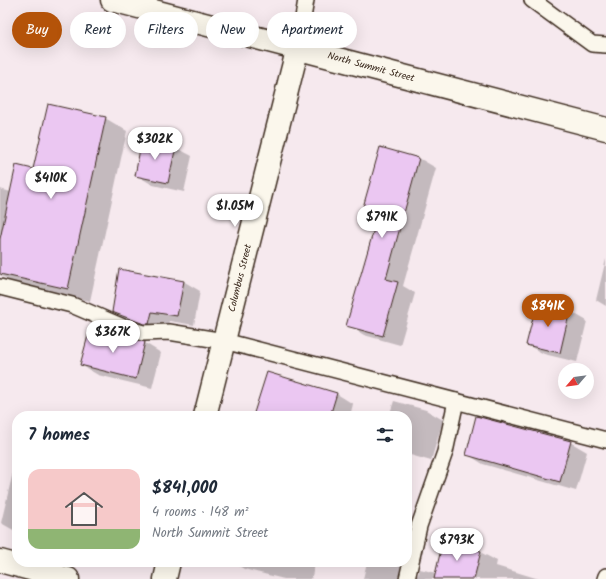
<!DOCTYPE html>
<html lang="en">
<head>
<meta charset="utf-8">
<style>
	body { margin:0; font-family:Kalam,sans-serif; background:#f6f6f7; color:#1f2937; height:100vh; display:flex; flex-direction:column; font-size:15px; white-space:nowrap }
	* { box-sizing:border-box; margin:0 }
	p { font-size:13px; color:#747a83 }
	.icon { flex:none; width:22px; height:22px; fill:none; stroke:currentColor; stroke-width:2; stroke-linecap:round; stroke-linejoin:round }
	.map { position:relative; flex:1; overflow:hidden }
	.side { position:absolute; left:12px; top:411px; width:400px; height:156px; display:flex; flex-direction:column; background:#fff; border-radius:16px; box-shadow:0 4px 16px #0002 }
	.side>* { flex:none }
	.guide { position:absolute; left:12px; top:12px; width:400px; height:36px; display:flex; gap:8px }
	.needle { width:26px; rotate:242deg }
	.tools { position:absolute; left:558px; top:363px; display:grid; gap:8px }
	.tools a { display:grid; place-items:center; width:36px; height:36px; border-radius:50%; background:#fff; box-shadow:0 4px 16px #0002; font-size:20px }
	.price { position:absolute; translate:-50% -34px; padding:0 9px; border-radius:14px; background:#fff; color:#222; font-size:13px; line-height:26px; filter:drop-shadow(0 1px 2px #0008) }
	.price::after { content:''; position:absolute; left:50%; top:24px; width:12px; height:9px; margin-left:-6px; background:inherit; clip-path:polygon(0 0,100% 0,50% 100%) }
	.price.current { background:#b45309; color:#fff }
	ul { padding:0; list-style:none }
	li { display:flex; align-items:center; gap:12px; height:100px; padding:0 16px }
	li span { display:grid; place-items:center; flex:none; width:112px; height:80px; border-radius:12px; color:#555 }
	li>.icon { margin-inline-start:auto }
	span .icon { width:48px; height:48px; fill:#fffc; stroke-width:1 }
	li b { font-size:17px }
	h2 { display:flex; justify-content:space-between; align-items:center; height:48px; padding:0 16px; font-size:17px }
	.chip { padding:0 14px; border-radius:18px; background:#fff; box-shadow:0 4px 16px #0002; font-size:14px; line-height:36px }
	.chip.current { background:#b45309; color:#fff }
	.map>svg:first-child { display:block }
</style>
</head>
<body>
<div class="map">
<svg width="606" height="579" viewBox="0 0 606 579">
	<rect width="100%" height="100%" fill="#f6e9ee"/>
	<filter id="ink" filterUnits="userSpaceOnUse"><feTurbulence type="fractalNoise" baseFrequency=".025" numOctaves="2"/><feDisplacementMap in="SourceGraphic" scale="8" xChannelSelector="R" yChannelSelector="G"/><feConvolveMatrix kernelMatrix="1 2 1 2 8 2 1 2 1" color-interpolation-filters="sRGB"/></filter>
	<g filter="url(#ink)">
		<!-- shadow -->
		<g fill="#0003">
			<path d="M105 118 127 131 90 301 16 284 0 275V189L11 192 34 170Z"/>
			<path d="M175 147 192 156 184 192 153 185 136 175Z"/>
			<path d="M380 148 419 158 436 168 403 286 415 293 400 345 364 335 348 325 374 233 359 224Z"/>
			<path d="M606 259V306L596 300Z"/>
			<path d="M183 281 200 291 194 325 169 321 166 333 129 321 113 312Z"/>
			<path d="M537 304 570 311 587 321 577 362 544 354 527 345Z"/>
			<path d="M108 338 145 343 161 353 152 388 98 375 81 365Z"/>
			<path d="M267 373 337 394 353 404 350 416H256Z"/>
			<path d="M394 401 426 410 443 420 431 461 407 454V416H389Z"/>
			<path d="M570 442 587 452 576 491 483 464 467 454Z"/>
			<path d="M14 468 17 469V532L1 523Z"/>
			<path d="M480 552 497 561 496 566 539 579H363L367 562H387L401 565 418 575 420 569 436 573Z"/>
			<path d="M136 562H151V565Z"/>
			<path d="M232 562H316L311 579H284L244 569Z"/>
		</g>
		<!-- building -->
		<g fill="#ebc7f2" stroke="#3b2a1e">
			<path d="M48 104 106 117 68 289 0 274V239L16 165 33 169Z"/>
			<path d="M142 138 176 146 168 183 135 176Z"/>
			<path d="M380 147 419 158 386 279 398 282 383 336 346 326 374 229 358 225Z"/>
			<path d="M119 269 184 281 177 316 152 312 149 324H144L112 312Z"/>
			<path d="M537 302 570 310 560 353 526 345Z"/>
			<path d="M108 331 145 342 136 379 80 365 89 332 107 337Z"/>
			<path d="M267 372 337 393 330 416H253Z"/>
			<path d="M476 416 571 441 560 482 466 455Z"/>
			<path d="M443 541 481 551 474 579H434Z"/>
		</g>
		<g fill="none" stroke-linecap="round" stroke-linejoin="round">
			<!-- service casing -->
			<g stroke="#3b2a1e" stroke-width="18">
				<g id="service">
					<path d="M532 0 592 44 606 45"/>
					<path d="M298 47 306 0"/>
					<path d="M0 287 72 305 123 327 143 333 169 332 224 341 606 440"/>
					<path d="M407 579 419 526 445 452 456 401"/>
					<path d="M605 579 606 576"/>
				</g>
			</g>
			<!-- minor casing -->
			<g stroke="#3b2a1e" stroke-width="25">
				<g id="minor">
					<path d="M205 416 298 47"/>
					<path d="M0 561 68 579"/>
					<path d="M165 579 169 562"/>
				</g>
			</g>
			<!-- secondary casing -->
			<g stroke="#3b2a1e" stroke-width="25">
				<path id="secondary" d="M112 0 606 129"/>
			</g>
			<!-- service -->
			<use href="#service" stroke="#fbf7ec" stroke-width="15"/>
			<!-- minor -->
			<use href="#minor" stroke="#fbf7ec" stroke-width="22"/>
			<!-- secondary -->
			<use href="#secondary" stroke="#fbf7ec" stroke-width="22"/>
		</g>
	</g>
	<g text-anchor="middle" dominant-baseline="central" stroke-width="3" stroke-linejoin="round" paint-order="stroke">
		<!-- street labels -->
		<g font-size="10" fill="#3b2a1e" stroke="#fbf7ec">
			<text transform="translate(371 67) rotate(15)">North Summit Street</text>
			<text transform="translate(240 278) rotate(-76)">Columbus Street</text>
		</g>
	</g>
</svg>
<div class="tools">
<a><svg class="needle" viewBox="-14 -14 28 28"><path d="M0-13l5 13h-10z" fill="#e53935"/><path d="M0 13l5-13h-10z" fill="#747a83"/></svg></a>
</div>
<b class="price" style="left:155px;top:161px">$302K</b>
<b class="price" style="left:51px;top:200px">$410K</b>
<b class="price" style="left:235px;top:228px">$1.05M</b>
<b class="price" style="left:382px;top:239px">$791K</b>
<b class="price current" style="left:548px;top:328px">$841K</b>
<b class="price" style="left:113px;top:354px">$367K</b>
<b class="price" style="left:457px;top:562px">$793K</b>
<div class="guide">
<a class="chip current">Buy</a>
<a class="chip">Rent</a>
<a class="chip">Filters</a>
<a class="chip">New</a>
<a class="chip">Apartment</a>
</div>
<section class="side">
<h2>7 homes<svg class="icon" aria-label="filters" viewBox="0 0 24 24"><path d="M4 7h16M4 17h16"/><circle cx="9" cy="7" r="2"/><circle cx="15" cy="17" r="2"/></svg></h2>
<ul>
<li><span style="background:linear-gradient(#f6c9c9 75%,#8fb573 0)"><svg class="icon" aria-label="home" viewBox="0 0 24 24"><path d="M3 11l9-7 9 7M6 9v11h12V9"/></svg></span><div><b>$841,000</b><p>4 rooms · 148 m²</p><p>North Summit Street</p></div></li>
</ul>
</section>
</div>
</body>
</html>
